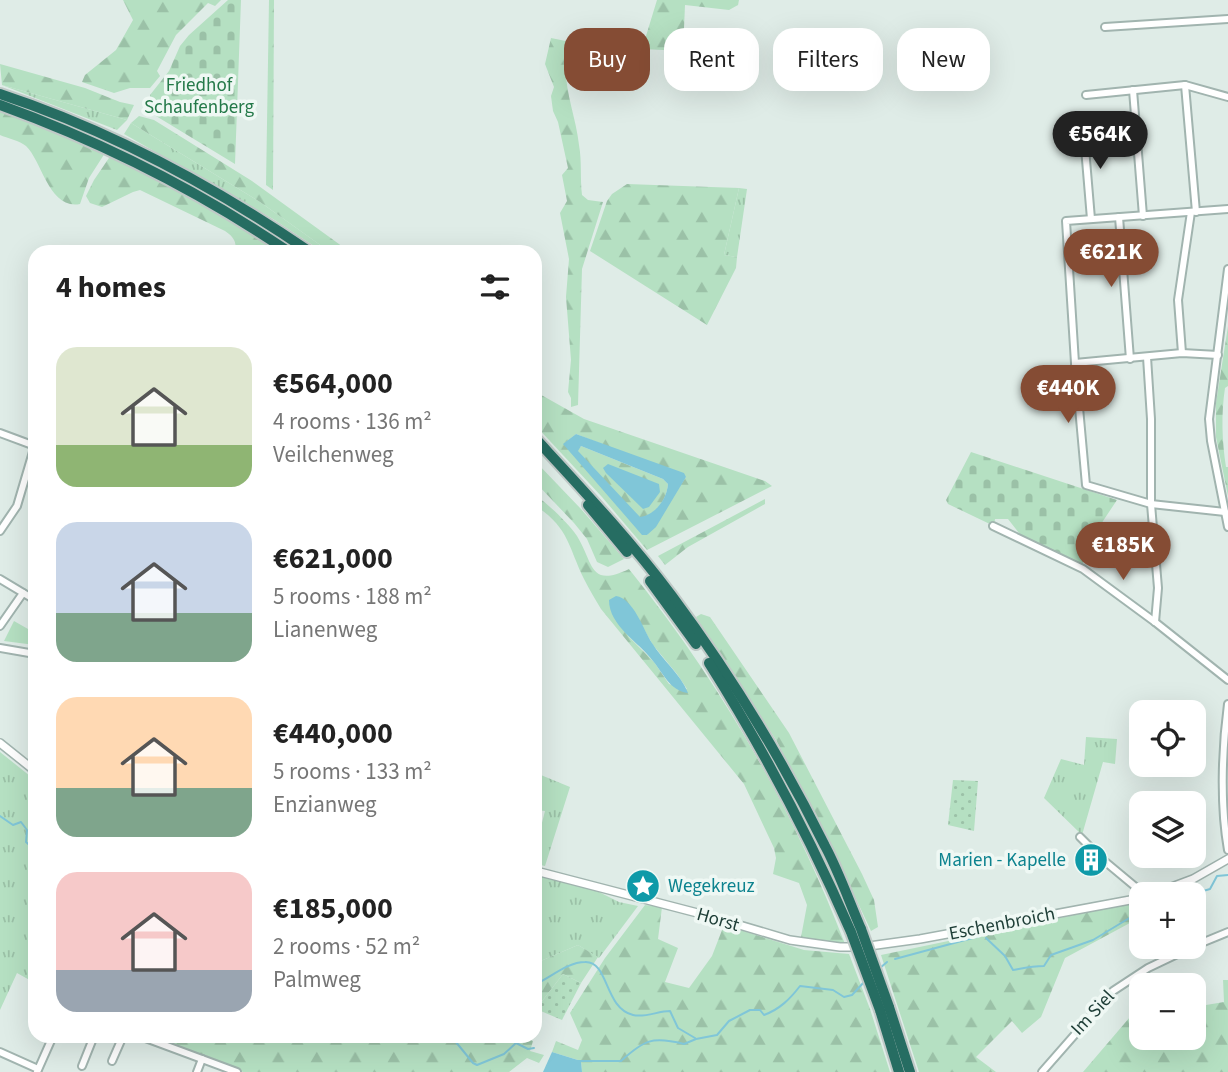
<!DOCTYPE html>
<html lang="en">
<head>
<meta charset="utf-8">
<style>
	body { margin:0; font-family:"Source Sans 3",sans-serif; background:#f2f2f2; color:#222; height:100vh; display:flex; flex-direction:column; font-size:26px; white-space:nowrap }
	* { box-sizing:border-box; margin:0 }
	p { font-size:23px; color:#767676 }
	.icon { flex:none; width:38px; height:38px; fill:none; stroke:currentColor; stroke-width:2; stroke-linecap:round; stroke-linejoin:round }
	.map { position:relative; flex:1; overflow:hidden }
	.details { position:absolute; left:28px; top:245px; width:514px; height:798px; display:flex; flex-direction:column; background:#fff; border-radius:21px; box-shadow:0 7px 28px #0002 }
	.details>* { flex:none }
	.top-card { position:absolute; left:564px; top:28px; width:558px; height:63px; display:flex; gap:14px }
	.fabs { position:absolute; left:1129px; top:700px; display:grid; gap:14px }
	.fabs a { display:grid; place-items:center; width:77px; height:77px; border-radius:14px; background:#fff; box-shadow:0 7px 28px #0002; font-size:35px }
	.price { position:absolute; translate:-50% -60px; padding:0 16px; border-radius:24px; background:#854c34; color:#fff; font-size:23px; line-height:46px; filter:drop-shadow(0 2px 4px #0008) }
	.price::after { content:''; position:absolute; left:50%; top:42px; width:21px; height:16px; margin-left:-10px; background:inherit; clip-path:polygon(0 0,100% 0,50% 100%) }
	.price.active { background:#222; color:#fff }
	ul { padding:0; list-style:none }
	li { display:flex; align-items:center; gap:21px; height:175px; padding:0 28px }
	li span { display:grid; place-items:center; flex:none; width:196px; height:140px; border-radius:21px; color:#555 }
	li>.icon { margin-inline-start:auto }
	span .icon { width:84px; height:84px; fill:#fffc; stroke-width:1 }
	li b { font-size:30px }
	h2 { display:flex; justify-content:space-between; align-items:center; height:84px; padding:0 28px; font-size:30px }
	.tag { padding:0 24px; border-radius:21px; background:#fff; box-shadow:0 7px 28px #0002; font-size:24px; line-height:63px }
	.tag.active { background:#854c34; color:#fff }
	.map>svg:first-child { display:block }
</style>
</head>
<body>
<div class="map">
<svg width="1228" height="1072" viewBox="0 0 1228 1072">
	<defs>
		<pattern id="grass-tufts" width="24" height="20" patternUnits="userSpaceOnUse" patternTransform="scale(1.75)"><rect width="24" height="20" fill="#b5e0c2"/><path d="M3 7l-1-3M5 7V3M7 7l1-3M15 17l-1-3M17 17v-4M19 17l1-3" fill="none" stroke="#9bc1a7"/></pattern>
		<pattern id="forest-firs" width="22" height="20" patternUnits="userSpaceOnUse" patternTransform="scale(1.75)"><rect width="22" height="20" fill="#b5e0c2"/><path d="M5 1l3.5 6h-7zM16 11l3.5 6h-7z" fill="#9bc1a7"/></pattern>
		<pattern id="cemetery-stones" width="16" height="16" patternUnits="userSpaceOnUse" patternTransform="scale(1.75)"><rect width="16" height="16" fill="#b5e0c2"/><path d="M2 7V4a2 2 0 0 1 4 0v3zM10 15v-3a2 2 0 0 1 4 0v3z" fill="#9bc1a7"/></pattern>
		<pattern id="garden-dots" width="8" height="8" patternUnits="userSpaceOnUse" patternTransform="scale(1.75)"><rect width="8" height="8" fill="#b5e0c2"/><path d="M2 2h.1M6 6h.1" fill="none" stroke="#9bc1a7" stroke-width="1.8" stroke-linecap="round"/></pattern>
	</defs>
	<rect width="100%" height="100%" fill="#dfece7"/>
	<!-- grass -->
	<g fill="url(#grass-tufts)">
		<path d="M2 85 127 120 117 130Z"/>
		<path d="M131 123 260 202 330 252H323L273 219 124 134Z"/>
		<path d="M739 188 747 189 737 257 724 255Z"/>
		<path d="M1086 737 1117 739 1115 764 1103 762 1082 835 1044 798 1061 759 1084 765Z"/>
		<path d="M0 752 35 780V983L17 973 0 1010Z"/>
		<path d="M536 773 570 787 545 866 536 864V846L545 811 536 810Z"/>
		<path d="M536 873 599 892 619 902 638 906 599 958 578 945 536 963Z"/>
	</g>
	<!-- forest -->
	<g fill="url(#forest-firs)" fill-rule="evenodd">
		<path d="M123 0H221L215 6 208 3 176 35 157 71 160 76 150 88H130L114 93 82 82 85 75 116 50 133 20Z"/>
		<path d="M269 0H274L273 190 266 185Z"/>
		<path d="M657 0H739L738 5 729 10 685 5 683 51 642 49Z"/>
		<path d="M551 38 605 49 600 55 567 53C561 83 576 115 579 145 582 162 580 178 582 195L588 200 603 202 582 269 578 405 571 407V398L568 392 571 360 566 297 569 259 560 213 567 201 562 175 568 168 558 122 553 111 551 96 554 87 545 64Z"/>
		<path d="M0 64 85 88 120 102 134 105 127 120 2 85Z"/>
		<path d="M0 108 105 153 89 178 80 204C49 210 42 161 26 146 20 141 7 138 0 135Z"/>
		<path d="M139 116 154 120 252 181 350 252H330L260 202 131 123Z"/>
		<path d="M113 152 208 203 284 252H236C236 241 234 237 225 231L140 190 133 192 102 207 90 203 86 196 94 180Z"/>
		<path d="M627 184 739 188 724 255 737 257 736 268 707 325 590 251 607 201 612 194Z"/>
		<path d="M1228 326V386L1225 388C1221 414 1222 441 1226 467H1228V496L1216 437V403Z"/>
		<path d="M536 392 584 419 765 481 772 486 647 550 602 497 536 426ZM576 434 686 477 647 535 565 443Z"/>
		<path d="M581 446 663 479 668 484C667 500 655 515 640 518L577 451Z"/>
		<path d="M536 462 581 509 624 559 608 567 597 562 587 539 574 523 536 483Z"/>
		<path d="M538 497C551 507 568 523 577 536 594 564 589 588 629 569 720 682 793 809 845 944L801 937 807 905 799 883 773 874 776 858 774 848 744 784 601 609C595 599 589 589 584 579 568 546 569 528 536 506V498ZM631 607 653 645 677 674 687 689 669 684 654 662 629 637 616 618Z"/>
		<path d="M765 499V504L688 547 665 565 658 556Z"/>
		<path d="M701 614 710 617 789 733 862 874 874 900 878 927 871 931 836 856 776 740 696 617Z"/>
		<path d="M1141 901V917L1065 958 1041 1017 1022 1033 1012 1021 976 1057 996 1072H919L881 955Z"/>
		<path d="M645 905 662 907 658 939 678 948 665 982 689 988 712 956 724 925 804 950 849 954 870 1009 890 1072H582L581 1061 552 1052 556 1041 578 1050 582 1040 570 1013 605 958Z"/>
		<path d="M578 945 598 957 581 983 563 974 536 1009V963Z"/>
		<path d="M1223 980H1228V1072H1083L1130 1017 1141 1015V1038H1194V1007L1224 1002Z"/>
		<path d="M149 1036H521L533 1041 530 1051 544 1055 539 1063 527 1058 509 1072H243Z"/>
	</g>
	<!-- cemetery -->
	<g fill="url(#cemetery-stones)">
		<path d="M228 0H241L235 164 156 116 151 108 150 95 169 71 180 46 189 35Z"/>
		<path d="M971 452 1117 500 1103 521 1082 565 1023 538 1008 519H995L994 526 948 504 946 500Z"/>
	</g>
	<!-- park -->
	<path fill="#b5e0c2" d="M14 621 35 633V645L4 641Z"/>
	<!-- garden -->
	<g fill="url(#garden-dots)">
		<path d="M953 780 978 781 974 831 948 825Z"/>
		<path d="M563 974 581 983 562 1020 536 1009Z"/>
	</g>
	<!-- water -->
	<g fill="#80c6d8" fill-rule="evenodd">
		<path d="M576 434 684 473 686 477 656 527 647 535H642L563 444ZM581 446 663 479 668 484C667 499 655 515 640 517L578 451Z"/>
		<path d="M608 464 659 484 660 492 649 507 643 509 606 473 603 468Z"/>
		<path d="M616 596C634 599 643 629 652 643 663 661 680 673 688 693 670 691 663 673 653 661 639 642 609 626 609 600Z"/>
		<path d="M552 1052 581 1061 582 1072H543Z"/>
	</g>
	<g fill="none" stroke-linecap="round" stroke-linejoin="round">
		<!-- stream -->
		<g stroke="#80c6d8" stroke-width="2">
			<path d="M0 816 13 825 21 822 27 830 26 842 35 850"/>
			<path d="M1193 894 1210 889 1217 876 1228 875"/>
			<path d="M986 938 1005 956 1013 970C1024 968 1033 966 1044 966L1051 955 1093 940 1141 911"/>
			<path d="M895 959 980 936"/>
			<path d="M880 968 887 962"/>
			<path d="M536 984C551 977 568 962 585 962 609 961 604 1008 633 1015 645 1018 658 1011 670 1011L678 1028 695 1038"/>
			<path d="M337 1036 339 1040H344L346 1036"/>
			<path d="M360 1036 371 1041 403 1036"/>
			<path d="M421 1036H428"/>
			<path d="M451 1036 473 1063 477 1065 504 1054 516 1043 528 1049 534 1048"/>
			<path d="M578 1061H621C644 1040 652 1036 684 1044L696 1039 717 1035 729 1021 750 1010H760L764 1015C780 1009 790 999 800 986L833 990 844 997 852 995 865 981"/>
		</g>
		<!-- minor casing -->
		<g stroke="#a1b4af" stroke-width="10">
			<g id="minor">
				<path d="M1105 27 1228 19"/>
				<path d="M1185 85 1196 212"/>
				<path d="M1133 90 1143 216"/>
				<path d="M1086 95 1185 85 1228 97"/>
				<path d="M1083 124 1091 219"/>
				<path d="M1119 217 1130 359"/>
				<path d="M1228 269 1209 419 1211 441 1228 527"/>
				<path d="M1182 353 1178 300 1191 212"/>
				<path d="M1147 357 1151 419V504L1158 588 1155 622"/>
				<path d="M1075 363 1182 353 1218 355"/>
				<path d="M0 433 35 446"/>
				<path d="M1225 512 1151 504 1086 485 1075 363 1066 221 1228 209"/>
				<path d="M993 526 1083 569 1155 622 1228 680"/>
				<path d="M0 531 17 506 35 445"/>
				<path d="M0 579 35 600"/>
				<path d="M0 626 23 593"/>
				<path d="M0 648 35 654"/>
				<path d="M35 700V704"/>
				<path d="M1228 704C1222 749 1220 805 1228 850"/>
				<path d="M1080 837 1102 859 1144 894"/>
				<path d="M1194 946 1228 932"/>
				<path d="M140 1036 237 1072"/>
				<path d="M0 1052 38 1069"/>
				<path d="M112 1061 123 1036"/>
				<path d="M82 1066 94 1036"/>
				<path d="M37 1072 53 1036"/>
				<path d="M197 1072 202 1059"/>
				<path d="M1042 1072 1113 991 1148 968 1192 947"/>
			</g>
		</g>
		<!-- tertiary casing -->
		<g stroke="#a1b4af" stroke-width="10">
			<g id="tertiary">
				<path d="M0 743 35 771"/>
				<path d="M536 871 709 916 790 940 840 947H862L920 939 1141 898"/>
				<path d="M1153 894 1193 879 1228 859"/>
			</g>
		</g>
		<!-- motorway casing -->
		<g stroke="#c0c9c7" stroke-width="14">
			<g id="motorway">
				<path d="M0 94C109 130 215 187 310 252"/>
				<path d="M0 105C102 142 199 191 289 252"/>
				<path d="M536 439C583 490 630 540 672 596 730 674 782 759 825 846 839 872 849 901 861 929"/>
				<path d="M588 505 627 552"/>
				<path d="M650 581 696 644"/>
				<path d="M709 663C764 750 810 838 851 932"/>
				<path d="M889 1007 910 1072"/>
				<path d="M880 1010 899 1072"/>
			</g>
		</g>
		<!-- minor -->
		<use href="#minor" stroke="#fff" stroke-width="6"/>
		<!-- tertiary -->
		<use href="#tertiary" stroke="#fff" stroke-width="7"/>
		<!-- motorway -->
		<use href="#motorway" stroke="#266d62" stroke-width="10"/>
		<!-- motorway-bridge casing -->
		<g stroke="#c0c9c7" stroke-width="14" stroke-linecap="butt">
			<g id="motorway-bridge">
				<path d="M861 929 889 1007"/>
				<path d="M851 932 880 1010"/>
			</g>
		</g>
		<!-- motorway-bridge -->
		<use href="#motorway-bridge" stroke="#266d62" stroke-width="10"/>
	</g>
	<!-- icons -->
	<defs>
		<g id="building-disc" transform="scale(1.75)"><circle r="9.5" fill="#0f9aa8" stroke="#eff8f4"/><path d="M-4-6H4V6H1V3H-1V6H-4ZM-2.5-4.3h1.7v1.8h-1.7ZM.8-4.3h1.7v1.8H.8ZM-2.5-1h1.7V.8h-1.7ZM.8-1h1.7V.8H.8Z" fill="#fff"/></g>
		<g id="sight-disc" transform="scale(1.75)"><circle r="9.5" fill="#0f9aa8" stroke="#eff8f4"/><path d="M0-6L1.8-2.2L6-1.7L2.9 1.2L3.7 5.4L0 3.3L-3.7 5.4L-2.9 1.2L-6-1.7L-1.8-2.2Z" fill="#fff"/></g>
	</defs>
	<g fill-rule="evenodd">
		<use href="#building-disc" x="1091" y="860"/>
		<use href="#sight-disc" x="643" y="886"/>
	</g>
	<g text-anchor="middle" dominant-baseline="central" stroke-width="7" stroke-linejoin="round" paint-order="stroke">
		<!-- park labels -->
		<g font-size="19" fill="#247949" stroke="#eff8f4">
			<text x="199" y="85">Friedhof<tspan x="199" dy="22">Schaufenberg</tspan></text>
		</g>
		<!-- culture labels -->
		<g font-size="19" fill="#0d838f" stroke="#eff8f4" text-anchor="end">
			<text x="1066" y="860">Marien - Kapelle</text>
			<text x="668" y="886" text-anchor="start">Wegekreuz</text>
		</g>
		<!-- street labels -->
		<g font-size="19" fill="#1e3e37" stroke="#eff8f4">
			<text transform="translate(718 920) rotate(16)">Horst</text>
			<text transform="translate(1002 924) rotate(-11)">Eschenbroich</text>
			<text transform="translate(1093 1013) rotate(-47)">Im Siel</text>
		</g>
	</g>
</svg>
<div class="fabs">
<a><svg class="icon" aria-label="locate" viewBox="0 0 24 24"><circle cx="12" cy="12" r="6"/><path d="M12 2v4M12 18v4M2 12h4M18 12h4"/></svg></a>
<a><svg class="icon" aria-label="layers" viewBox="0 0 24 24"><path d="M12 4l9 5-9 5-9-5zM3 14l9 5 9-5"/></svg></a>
<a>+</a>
<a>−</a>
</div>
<b class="price active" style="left:1100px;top:171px">€564K</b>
<b class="price" style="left:1111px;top:289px">€621K</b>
<b class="price" style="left:1068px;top:425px">€440K</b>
<b class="price" style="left:1123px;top:582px">€185K</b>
<div class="top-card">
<a class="tag active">Buy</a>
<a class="tag">Rent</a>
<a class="tag">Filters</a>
<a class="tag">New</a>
</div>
<section class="details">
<h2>4 homes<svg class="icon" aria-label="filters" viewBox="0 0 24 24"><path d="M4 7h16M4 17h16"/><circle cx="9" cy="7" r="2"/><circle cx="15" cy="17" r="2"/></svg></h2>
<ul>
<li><span style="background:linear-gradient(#dfe7d0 70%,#8fb573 0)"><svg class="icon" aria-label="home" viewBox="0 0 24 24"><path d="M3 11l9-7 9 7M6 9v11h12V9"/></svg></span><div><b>€564,000</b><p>4 rooms · 136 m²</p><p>Veilchenweg</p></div></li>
<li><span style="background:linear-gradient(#c9d6e8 65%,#7fa58c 0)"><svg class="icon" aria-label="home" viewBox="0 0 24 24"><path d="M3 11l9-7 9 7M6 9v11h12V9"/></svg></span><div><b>€621,000</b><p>5 rooms · 188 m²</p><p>Lianenweg</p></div></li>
<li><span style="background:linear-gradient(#ffd9b3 65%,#7fa58c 0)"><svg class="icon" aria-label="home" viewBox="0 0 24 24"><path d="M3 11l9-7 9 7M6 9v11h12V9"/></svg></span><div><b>€440,000</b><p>5 rooms · 133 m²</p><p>Enzianweg</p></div></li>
<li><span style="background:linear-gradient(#f6c9c9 70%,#9aa5b1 0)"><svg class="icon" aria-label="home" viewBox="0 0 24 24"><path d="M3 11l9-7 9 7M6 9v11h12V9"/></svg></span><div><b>€185,000</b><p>2 rooms · 52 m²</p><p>Palmweg</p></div></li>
</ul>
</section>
</div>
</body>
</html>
